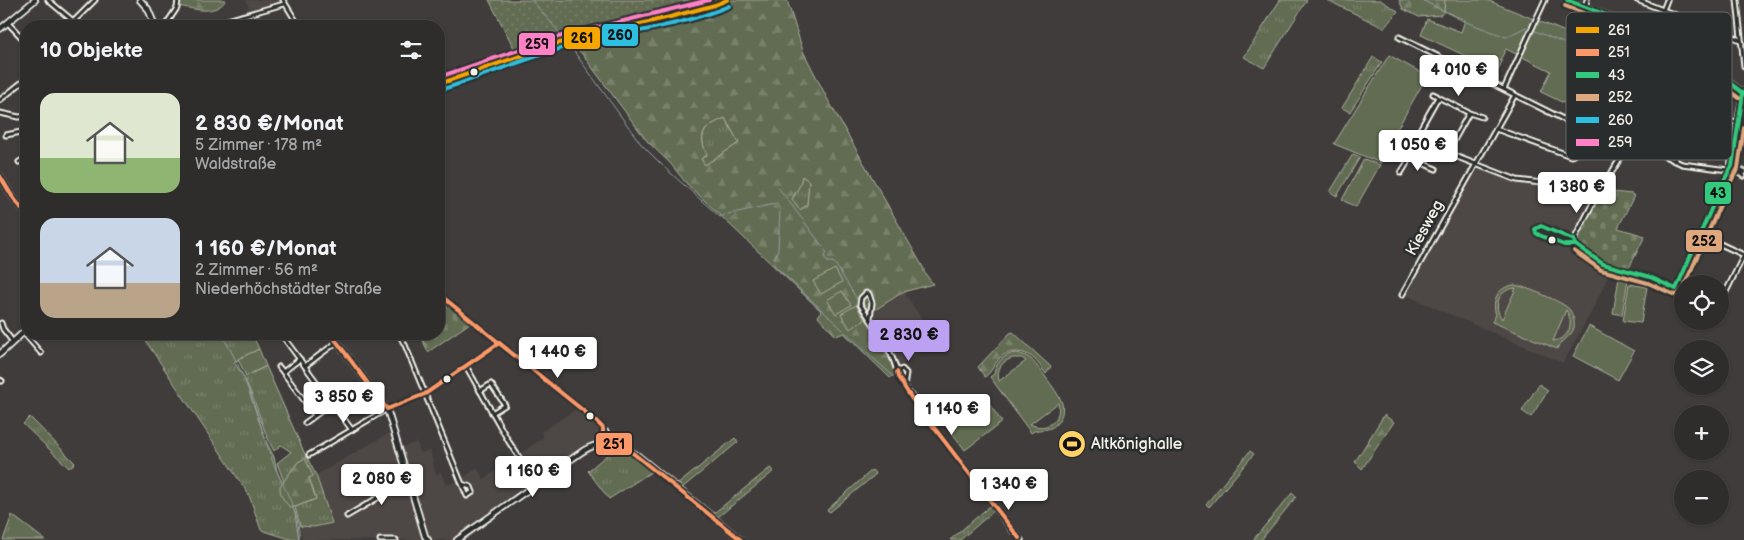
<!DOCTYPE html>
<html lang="de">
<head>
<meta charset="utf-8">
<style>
	body { margin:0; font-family:"Balsamiq Sans",sans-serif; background:#373534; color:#f1f3f6; height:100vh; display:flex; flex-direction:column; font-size:19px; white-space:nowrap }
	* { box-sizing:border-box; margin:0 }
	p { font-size:16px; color:#a7a8a9 }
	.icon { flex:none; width:28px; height:28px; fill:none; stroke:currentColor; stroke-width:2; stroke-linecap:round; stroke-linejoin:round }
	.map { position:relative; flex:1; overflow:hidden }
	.sheet { position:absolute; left:20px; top:20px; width:425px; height:320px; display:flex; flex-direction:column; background:#2f2d2c; border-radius:20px; box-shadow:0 1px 4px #0004,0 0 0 1px #4a4948 }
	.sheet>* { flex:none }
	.buttons { position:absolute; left:1674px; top:275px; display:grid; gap:10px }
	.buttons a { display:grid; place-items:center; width:55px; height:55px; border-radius:50%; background:#2f2d2c; box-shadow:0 1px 4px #0004,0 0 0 1px #4a4948; font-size:25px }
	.price { position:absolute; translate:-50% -42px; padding:0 11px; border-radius:5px; background:#fff; color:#222; font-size:16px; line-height:32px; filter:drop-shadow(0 1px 2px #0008) }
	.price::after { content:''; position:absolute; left:50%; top:30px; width:15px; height:11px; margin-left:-8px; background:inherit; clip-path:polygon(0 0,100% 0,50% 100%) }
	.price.selected { background:#bca0f2; color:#111 }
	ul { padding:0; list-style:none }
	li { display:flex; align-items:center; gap:15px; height:125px; padding:0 20px }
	li span { display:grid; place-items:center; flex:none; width:140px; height:100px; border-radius:15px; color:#555 }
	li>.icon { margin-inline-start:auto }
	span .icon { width:60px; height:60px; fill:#fffc; stroke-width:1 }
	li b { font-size:21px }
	h2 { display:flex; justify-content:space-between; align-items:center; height:60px; padding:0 20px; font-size:21px }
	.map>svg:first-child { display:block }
</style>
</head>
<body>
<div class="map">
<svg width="1744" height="540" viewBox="0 0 1744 540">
	<defs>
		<pattern id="grass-tufts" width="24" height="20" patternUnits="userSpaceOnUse" patternTransform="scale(1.25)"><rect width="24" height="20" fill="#626c52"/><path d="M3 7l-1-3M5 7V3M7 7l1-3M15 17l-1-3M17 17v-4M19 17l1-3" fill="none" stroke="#79816b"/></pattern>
		<pattern id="forest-firs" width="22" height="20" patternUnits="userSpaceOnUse" patternTransform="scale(1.25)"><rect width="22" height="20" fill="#626c52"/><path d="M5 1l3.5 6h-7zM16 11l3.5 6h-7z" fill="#79816b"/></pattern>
		<pattern id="cemetery-stones" width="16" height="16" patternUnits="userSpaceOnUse" patternTransform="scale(1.25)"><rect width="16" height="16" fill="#626c52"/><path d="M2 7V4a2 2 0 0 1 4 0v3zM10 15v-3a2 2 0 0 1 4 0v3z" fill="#79816b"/></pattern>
		<pattern id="park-dots" width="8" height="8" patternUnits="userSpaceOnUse" patternTransform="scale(1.25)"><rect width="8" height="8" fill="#626c52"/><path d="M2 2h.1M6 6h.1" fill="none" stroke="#79816b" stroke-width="1.8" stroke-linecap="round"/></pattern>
	</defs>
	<rect width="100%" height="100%" fill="#3f3c3b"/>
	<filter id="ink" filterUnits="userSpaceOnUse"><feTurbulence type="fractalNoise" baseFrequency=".02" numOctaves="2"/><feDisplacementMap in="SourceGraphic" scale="10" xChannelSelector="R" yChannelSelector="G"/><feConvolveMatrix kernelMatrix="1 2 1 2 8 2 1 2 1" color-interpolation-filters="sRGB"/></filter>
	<g filter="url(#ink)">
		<!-- built -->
		<g fill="#4e4644">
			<path d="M246 0H281L283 3 250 12Z"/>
			<path d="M1480 168 1518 183 1592 191 1595 194 1574 235 1544 223H1536L1532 229 1534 234 1538 236 1565 247 1600 266 1611 270 1591 313 1563 363 1405 295 1456 202 1476 169Z"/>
			<path d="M904 292 936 340 897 368 890 349 873 320V311Z"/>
			<path d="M576 409 599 430V440L453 540H302L300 526 314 527 332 523 316 475 391 432 397 449 417 442 420 453 430 450 436 474 441 472 446 485 458 481 477 468 484 479 544 437 541 432Z"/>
		</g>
		<!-- grass -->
		<g fill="url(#grass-tufts)" stroke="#abae9d">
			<path d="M1280 0H1307L1264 68 1244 57Z"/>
			<path d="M1327 0H1380L1398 11 1385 27H1382Z"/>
			<path d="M1373 57 1382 62 1350 112 1342 108Z"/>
			<path d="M725 118 739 143 705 165 701 159 707 155C697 134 705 126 725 118Z"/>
			<path d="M802 176 809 181 807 205 800 210 792 199 795 195Z"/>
			<path d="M141 334H252L259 349 234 362 244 377 266 366 304 452 316 475 332 523 314 527 300 526 295 507 316 499 309 478 312 475 305 459 298 462 284 482 277 463 291 452 281 445 274 451C262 429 257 403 245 380L266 441 274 457 277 471 295 513 299 540H293L261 530 249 495Z"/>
			<path d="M30 417 75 463 69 468 23 424Z"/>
			<path d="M735 438 738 442 682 488 677 485Z"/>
			<path d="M615 448 627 452 651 472 609 499 588 471Z"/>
			<path d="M1250 451 1254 454 1209 507 1206 504Z"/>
			<path d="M770 468 774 471 718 517 714 513Z"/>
			<path d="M872 470 876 474 830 512 827 510Z"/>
			<path d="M1292 493 1296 497 1261 540H1253Z"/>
			<path d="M991 505 995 510 960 540H950Z"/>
			<path d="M12 515 45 540H3Z"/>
		</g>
		<!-- forest -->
		<g fill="url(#forest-firs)" stroke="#abae9d" fill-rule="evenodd">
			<path d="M179 0H226C215 16 195 9 178 6Z"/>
			<path d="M731 0H787L803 51 828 100 924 269V272L933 284 903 292 867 315 890 355 897 372 890 378 844 333 836 336 818 317 821 311 686 183 670 163 647 141 582 54 573 45 718 7ZM725 118 739 143 705 165 701 159 707 155C697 133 704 127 725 118ZM802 176 809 181 807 205 800 210 792 199 800 185Z"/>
			<path d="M1399 0H1445L1444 11 1441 15 1419 17 1403 9Z"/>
			<path d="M1013 332 1051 367 1046 374C1042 369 1038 362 1033 358 1024 350 1008 350 1000 358 994 364 992 372 985 377L978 367 1010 333Z"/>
			<path d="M1384 415 1394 422 1362 469 1355 462Z"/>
			<path d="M305 458 313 476 309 478 316 499 295 507H290C283 500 280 496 280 486L298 462Z"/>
		</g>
		<!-- cemetery -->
		<g fill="url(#cemetery-stones)" stroke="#abae9d">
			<path d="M1602 191 1632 194 1634 196 1618 228 1645 236 1629 268 1601 260 1577 242V239Z"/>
			<path d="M439 298 470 323 428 352 420 334H439Z"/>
		</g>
		<!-- park -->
		<path fill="url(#park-dots)" stroke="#abae9d" d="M489 0H696L697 4 563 35 562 37 516 52Z"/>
		<!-- garden -->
		<g fill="#626c52" stroke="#abae9d" fill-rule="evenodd">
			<path d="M1445 0H1487L1573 35 1572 38 1575 39 1573 47 1608 58 1600 73 1586 68 1579 84 1581 85 1579 92 1576 91 1570 106 1541 92 1551 71 1506 49 1500 60 1502 61 1498 71 1421 35 1427 19 1461 32 1465 20 1444 11Z"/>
			<path d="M1389 55 1427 76 1396 131 1390 129 1379 155 1381 163 1334 144Z"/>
			<path d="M1353 154 1360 157 1337 196 1330 192Z"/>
			<path d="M1364 159 1380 165 1356 207 1342 200Z"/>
			<path d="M835 269 842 282 821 294 813 281Z"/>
			<path d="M1619 278 1628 279 1622 315 1613 313Z"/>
			<path d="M1629 284 1647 287 1641 323 1623 321Z"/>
			<path d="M1514 285C1524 286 1563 302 1569 309 1573 314 1575 322 1574 328 1571 338 1560 340 1557 349L1492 322 1496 315C1491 300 1498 287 1514 285ZM1516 288 1502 319C1492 306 1499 289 1516 288ZM1566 310C1575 324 1569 339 1553 341Z"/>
			<path d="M842 291 851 305 836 314 827 300Z"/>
			<path d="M856 305 865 320 850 329 841 314Z"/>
			<path d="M1589 326 1634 351 1618 380 1573 356Z"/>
			<path d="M259 349 266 366 246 376 238 359Z"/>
			<path d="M1016 353C1022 354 1027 356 1031 359 1037 365 1060 395 1062 403 1063 408 1063 414 1060 418 1052 435 1040 426 1031 433L990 377 994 374C996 362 1004 354 1016 353ZM1013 358H1022L1026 361 999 381C996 369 1002 361 1013 358ZM1058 403C1062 421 1046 432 1030 424Z"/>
			<path d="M1539 384 1548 390 1531 417 1522 411Z"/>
			<path d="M985 398 1002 422 965 450 947 426Z"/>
		</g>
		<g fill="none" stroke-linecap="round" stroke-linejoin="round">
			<!-- stream -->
			<g stroke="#8fa09f" stroke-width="1">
				<path d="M532 0 563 37"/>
				<path d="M1422 0 1461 20 1506 37 1526 27 1530 29"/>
				<path d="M180 5 181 0"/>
				<path d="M1533 30 1580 50 1581 65 1620 82 1630 97 1640 99"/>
				<path d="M570 46 641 144 663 166"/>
				<path d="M665 168 720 217 725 215"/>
				<path d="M778 187 823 247"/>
				<path d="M728 214 775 204"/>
				<path d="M825 250 827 253 825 256V259L827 262H833L836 265 858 301"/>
				<path d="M775 259 778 249 780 210"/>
				<path d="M774 263V265L843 330"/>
				<path d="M870 323 887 351 895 369"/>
				<path d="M845 332 894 377 1012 536"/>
				<path d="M221 334C245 371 257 412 270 454 278 480 302 512 299 540"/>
				<path d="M894 376V372"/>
			</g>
			<!-- street casing -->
			<g stroke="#f4f1e8" stroke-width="7">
				<g id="street">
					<path d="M48 0 79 26"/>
					<path d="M283 0 299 26"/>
					<path d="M1637 0 1738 39 1742 43"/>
					<path d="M1737 0 1744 66"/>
					<path d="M242 16 247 26"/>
					<path d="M153 21 156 26"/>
					<path d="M73 22 95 0"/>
					<path d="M8 23 26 42"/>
					<path d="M165 26 177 8 178 0"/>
					<path d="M206 26 284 4"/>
					<path d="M1654 33 1667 0"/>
					<path d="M1399 37 1599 137 1628 145 1649 149 1682 164 1728 170"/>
					<path d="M1577 37 1587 0"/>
					<path d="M1504 89 1545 0"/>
					<path d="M1433 94 1437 96 1438 99"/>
					<path d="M0 100 26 79"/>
					<path d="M1657 102 1668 64 1673 40"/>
					<path d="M0 113 19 117 26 116"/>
					<path d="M1469 113 1482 117"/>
					<path d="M1577 126 1601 75"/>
					<path d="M1496 129 1571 156 1575 154 1585 130"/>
					<path d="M6 135 26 131"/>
					<path d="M1400 135 1443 153H1447L1517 180 1598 190"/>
					<path d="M1414 140 1437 99 1440 98 1469 113 1447 153"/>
					<path d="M1649 149 1659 129 1665 107"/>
					<path d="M1395 151 1436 169"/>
					<path d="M1702 153 1707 138 1710 135 1718 111"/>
					<path d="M1674 161 1681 142 1689 113 1684 111"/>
					<path d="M19 162 26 158"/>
					<path d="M1732 166 1723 182 1676 289 1650 277 1603 264 1575 244V238L1598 193V190L1603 187 1628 145 1642 99 1684 111 1688 99C1711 98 1718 118 1738 123"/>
					<path d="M1736 169 1738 172 1744 176"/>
					<path d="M1401 173 1419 143"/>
					<path d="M1701 235 1744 255"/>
					<path d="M439 294 595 420 607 433 609 443"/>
					<path d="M1402 295 1515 95"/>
					<path d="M1720 304 1744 255"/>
					<path d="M870 318 872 303 869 294 866 293 861 298 860 304C874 326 894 351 898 377L933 426 1021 540"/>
					<path d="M1 323 3 329 13 342"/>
					<path d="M23 332 41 353"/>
					<path d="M281 334 352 430"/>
					<path d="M399 334 405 345 462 484 471 487 473 492 467 496 462 484"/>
					<path d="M334 338 344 334"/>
					<path d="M300 359 283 372 315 415"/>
					<path d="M305 366 337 342"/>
					<path d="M466 366 509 442 522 462"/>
					<path d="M279 367 283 372"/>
					<path d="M897 372 902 369 906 373 904 387"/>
					<path d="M0 380 2 381"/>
					<path d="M480 391 491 384 505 405 492 413"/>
					<path d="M305 423 332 403"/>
					<path d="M603 429V443"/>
					<path d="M309 455 387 409 425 394 499 343"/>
					<path d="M347 516 408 480"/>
					<path d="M380 540H396"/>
				</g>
			</g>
			<!-- secondary casing -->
			<g stroke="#f4f1e8" stroke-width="8">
				<g id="secondary">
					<path d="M140 0 148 9 153 21"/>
					<path d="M1567 0 1673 40 1692 53 1743 93 1731 163 1732 166 1744 172"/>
					<path d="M0 29 35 0"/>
					<path d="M439 84 555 44 670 17 715 5 727 0"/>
					<path d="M0 176 12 196 26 214"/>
					<path d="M331 334 387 409 425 536 428 540"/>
					<path d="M0 354 26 330"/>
					<path d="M457 540 583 451C602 439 619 443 637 455L741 540"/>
				</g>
			</g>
			<!-- street -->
			<use href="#street" stroke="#2a2d2e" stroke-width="3"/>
			<!-- secondary -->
			<use href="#secondary" stroke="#2a2d2e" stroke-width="4.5"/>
			<!-- bus-1 casing -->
			<g stroke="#2a2d2e" stroke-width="8">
				<path id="bus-1" d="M439 84 555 44 670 17 715 5 727 0"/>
			</g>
			<!-- bus-2 casing -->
			<g stroke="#2a2d2e" stroke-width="8">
				<g id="bus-2">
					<path d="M0 176 12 196 26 214"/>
					<path d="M439 294 508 350"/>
					<path d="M331 334 387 409 425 394 499 343"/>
					<path d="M499 343 595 420 603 428V443L618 445 629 450 741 540"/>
					<path d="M897 372 898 377 912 399 1019 538"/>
				</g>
			</g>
			<!-- bus-3 casing -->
			<g stroke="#2a2d2e" stroke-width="8">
				<g id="bus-3">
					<path d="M1567 0 1673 40 1743 93"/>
					<path d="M1574 240 1576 245 1603 264 1650 277 1676 289"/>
					<path d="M1574 240 1541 226 1535 229 1536 233 1539 235 1564 245H1576"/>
					<path d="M1676 289 1723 182 1732 166 1743 93"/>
				</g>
			</g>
			<!-- bus-4 casing -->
			<g stroke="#2a2d2e" stroke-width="8">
				<g id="bus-4">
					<path d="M1565 6 1670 46 1739 98"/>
					<path d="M1574 251 1601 270 1648 283 1675 295 1679 294 1682 290"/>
					<path d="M1685 284 1729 185 1738 168 1744 128"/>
				</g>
			</g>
			<!-- bus-5 casing -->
			<g stroke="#2a2d2e" stroke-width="8">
				<path id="bus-5" d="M441 90C479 77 517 62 556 50 613 33 675 29 729 6"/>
			</g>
			<!-- bus-6 casing -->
			<g stroke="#2a2d2e" stroke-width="8">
				<path id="bus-6" d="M439 77 554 38 709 0"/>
			</g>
			<!-- bus-1 -->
			<use href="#bus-1" stroke="#f7a600" stroke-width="4"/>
			<!-- bus-2 -->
			<use href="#bus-2" stroke="#fc9868" stroke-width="4"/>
			<!-- bus-3 -->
			<use href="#bus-3" stroke="#33ca7d" stroke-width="4"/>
			<!-- bus-4 -->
			<use href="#bus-4" stroke="#dfa77e" stroke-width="4"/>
			<!-- bus-5 -->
			<use href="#bus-5" stroke="#2dbfdf" stroke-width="4"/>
			<!-- bus-6 -->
			<use href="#bus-6" stroke="#ff80c5" stroke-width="4"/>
		</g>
	</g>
	<!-- icons -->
	<defs>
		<g id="stadium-disc" transform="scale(1.4375)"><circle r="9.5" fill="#ffd166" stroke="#2a2d2e"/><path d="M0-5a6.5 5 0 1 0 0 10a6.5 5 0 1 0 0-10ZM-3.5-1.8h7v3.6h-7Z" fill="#111"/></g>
	</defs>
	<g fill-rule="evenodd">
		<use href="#stadium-disc" x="1072" y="444"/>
	</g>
	<!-- markers -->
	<g fill="#f4f1e8" stroke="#2a2d2e" stroke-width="2">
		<circle cx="474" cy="72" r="4.5"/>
		<circle cx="1552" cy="240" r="4.5"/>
		<circle cx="447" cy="379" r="4.5"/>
		<circle cx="590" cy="416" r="4.5"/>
	</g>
	<g text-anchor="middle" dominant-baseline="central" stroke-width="5" stroke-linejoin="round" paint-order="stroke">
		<!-- street labels -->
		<g font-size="16" fill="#f4f1e8" stroke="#2a2d2e">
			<text transform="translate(1425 228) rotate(-61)">Kiesweg</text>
		</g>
		<!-- poi labels -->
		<g font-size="16" fill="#f4f1e8" stroke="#2a2d2e" text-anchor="start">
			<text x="1091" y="444">Altkönighalle</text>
		</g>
	</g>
	<!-- legend -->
	<rect x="1566" y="12" width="166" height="148" rx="8" fill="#2a2d2e" stroke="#676866" stroke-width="1"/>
	<rect x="1576" y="27" width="23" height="6" fill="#f7a600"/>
	<rect x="1576" y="49" width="23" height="7" fill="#fc9868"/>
	<rect x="1576" y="72" width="23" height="6" fill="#33ca7d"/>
	<rect x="1576" y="94" width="23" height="7" fill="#dfa77e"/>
	<rect x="1576" y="117" width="23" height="6" fill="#2dbfdf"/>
	<rect x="1576" y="139" width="23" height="7" fill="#ff80c5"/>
	<g font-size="14" fill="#f4f1e8">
		<text x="1608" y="35">261</text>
		<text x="1608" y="57">251</text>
		<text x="1608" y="80">43</text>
		<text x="1608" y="102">252</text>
		<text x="1608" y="125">260</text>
		<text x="1608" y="147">259</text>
	</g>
	<g stroke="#2a2d2e" stroke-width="2">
		<rect x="601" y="23" width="38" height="24" rx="5" fill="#2dbfdf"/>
		<rect x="563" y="26" width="38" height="24" rx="5" fill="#f7a600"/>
		<rect x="518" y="32" width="38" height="24" rx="5" fill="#ff80c5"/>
		<rect x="1704" y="181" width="28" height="24" rx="5" fill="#33ca7d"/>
		<rect x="1685" y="229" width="38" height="24" rx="5" fill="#dfa77e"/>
		<rect x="595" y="432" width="38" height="24" rx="5" fill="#fc9868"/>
	</g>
	<g font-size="14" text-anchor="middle" font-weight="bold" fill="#111">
		<text x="620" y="40">260</text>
		<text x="582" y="43">261</text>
		<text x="537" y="49">259</text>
		<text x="1718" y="198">43</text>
		<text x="1704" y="246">252</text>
		<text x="614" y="449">251</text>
	</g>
</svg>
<div class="buttons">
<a><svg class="icon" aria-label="locate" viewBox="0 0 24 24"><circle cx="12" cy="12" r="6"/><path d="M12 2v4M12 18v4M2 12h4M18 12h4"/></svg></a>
<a><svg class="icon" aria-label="layers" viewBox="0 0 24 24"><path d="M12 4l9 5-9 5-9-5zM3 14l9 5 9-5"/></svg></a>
<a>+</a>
<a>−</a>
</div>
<b class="price" style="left:1459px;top:97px">4 010 €</b>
<b class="price" style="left:1418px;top:172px">1 050 €</b>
<b class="price" style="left:1577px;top:214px">1 380 €</b>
<b class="price selected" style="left:909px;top:362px">2 830 €</b>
<b class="price" style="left:558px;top:379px">1 440 €</b>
<b class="price" style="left:344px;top:424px">3 850 €</b>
<b class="price" style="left:952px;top:436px">1 140 €</b>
<b class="price" style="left:533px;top:498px">1 160 €</b>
<b class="price" style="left:382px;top:506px">2 080 €</b>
<b class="price" style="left:1009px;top:511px">1 340 €</b>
<section class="sheet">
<h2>10 Objekte<svg class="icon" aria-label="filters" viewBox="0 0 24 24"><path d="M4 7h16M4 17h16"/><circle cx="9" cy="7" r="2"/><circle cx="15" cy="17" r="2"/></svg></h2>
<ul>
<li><span style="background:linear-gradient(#dfe7d0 65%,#8fb573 0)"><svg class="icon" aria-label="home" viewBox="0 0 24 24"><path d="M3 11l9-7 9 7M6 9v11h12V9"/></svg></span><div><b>2 830 €/Monat</b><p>5 Zimmer · 178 m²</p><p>Waldstraße</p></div></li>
<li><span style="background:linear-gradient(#c9d6e8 65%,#b9a48a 0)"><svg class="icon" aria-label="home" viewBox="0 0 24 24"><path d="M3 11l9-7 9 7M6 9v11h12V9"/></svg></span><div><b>1 160 €/Monat</b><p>2 Zimmer · 56 m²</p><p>Niederhöchstädter Straße</p></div></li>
</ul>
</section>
</div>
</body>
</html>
